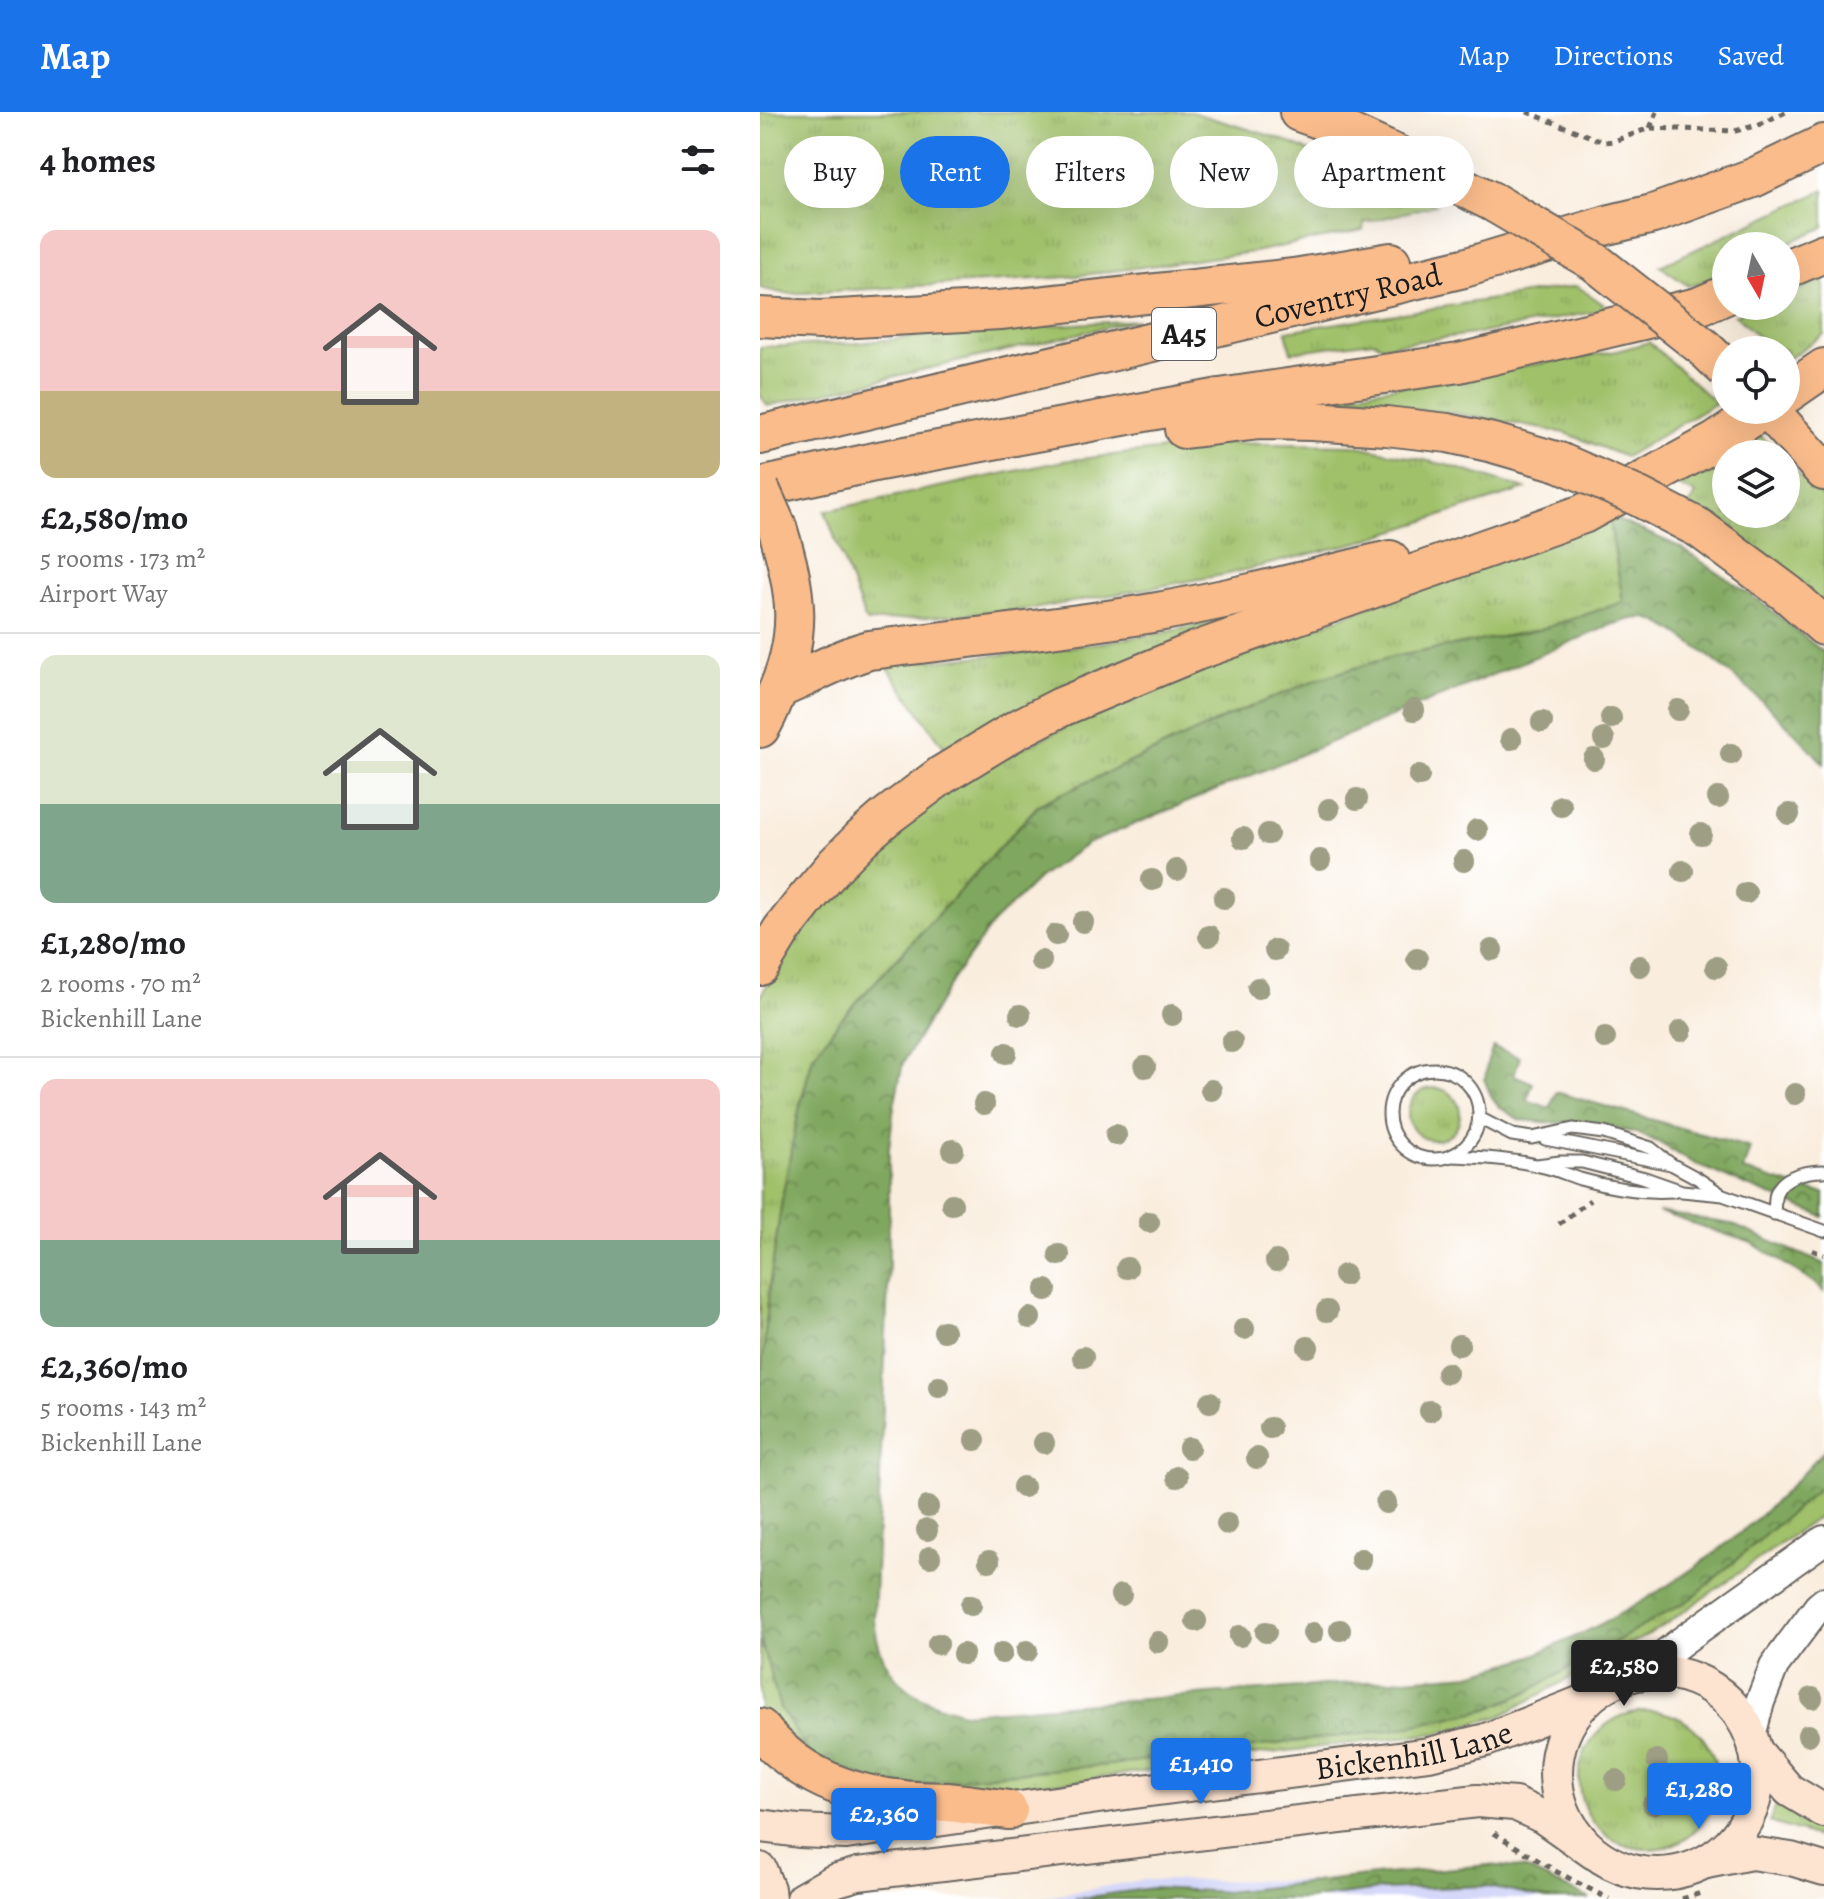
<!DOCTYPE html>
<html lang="en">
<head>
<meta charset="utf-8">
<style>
	body { margin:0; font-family:Alegreya,serif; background:#f6f6f6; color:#202124; height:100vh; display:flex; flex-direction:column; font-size:30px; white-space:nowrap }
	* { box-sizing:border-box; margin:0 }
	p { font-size:26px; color:#757577 }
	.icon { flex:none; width:44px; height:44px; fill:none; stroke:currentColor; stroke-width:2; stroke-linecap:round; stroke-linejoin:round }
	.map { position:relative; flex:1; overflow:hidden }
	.drawer { display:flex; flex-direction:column; background:#fff; width:760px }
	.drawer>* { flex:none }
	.banner { position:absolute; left:24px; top:24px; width:760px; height:72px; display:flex; gap:16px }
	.needle { width:52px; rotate:171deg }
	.controls { position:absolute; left:952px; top:120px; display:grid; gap:16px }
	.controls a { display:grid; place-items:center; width:88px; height:88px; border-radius:50%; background:#fff; box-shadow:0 8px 32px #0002; font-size:40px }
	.price { position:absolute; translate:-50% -68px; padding:0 18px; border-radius:8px; background:#1a73e8; color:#fff; font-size:26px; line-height:52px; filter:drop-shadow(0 2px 4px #0008) }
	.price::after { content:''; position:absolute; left:50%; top:48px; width:24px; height:18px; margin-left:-12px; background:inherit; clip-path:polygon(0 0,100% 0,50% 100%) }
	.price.current { background:#222; color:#fff }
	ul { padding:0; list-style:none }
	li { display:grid; align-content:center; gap:16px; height:424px; padding:0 40px }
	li+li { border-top:2px solid #e0e0e0 }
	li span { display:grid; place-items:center; height:248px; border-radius:16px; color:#555 }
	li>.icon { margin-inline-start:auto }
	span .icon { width:144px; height:144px; fill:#fffc; stroke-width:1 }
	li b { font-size:34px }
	h2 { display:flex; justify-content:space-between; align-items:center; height:96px; padding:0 40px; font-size:34px }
	.tag { padding:0 28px; border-radius:36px; background:#fff; box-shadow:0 8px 32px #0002; font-size:28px; line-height:72px }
	.tag.current { background:#1a73e8; color:#fff }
	header { display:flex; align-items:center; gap:48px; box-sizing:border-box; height:112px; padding:0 40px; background:#1a73e8; color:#fff }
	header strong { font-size:38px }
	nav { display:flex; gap:44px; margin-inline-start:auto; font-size:28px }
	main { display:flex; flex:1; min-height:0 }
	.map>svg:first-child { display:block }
</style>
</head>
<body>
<header>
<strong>Map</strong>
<nav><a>Map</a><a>Directions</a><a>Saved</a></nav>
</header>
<main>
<section class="drawer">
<h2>4 homes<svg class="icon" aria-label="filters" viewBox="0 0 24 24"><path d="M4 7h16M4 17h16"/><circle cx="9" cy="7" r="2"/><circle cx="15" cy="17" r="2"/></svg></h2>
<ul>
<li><span style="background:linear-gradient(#f6c9c9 65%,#c2b280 0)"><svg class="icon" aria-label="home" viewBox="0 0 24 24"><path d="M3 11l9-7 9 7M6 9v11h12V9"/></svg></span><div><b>£2,580/mo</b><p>5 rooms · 173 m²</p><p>Airport Way</p></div></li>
<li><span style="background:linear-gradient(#dfe7d0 60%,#7fa58c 0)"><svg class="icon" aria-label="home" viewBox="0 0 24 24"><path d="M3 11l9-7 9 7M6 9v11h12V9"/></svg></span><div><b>£1,280/mo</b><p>2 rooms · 70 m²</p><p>Bickenhill Lane</p></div></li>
<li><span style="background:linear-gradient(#f6c9c9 65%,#7fa58c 0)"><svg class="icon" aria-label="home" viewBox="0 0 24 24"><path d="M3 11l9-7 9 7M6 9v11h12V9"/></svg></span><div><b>£2,360/mo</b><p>5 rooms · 143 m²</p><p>Bickenhill Lane</p></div></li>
</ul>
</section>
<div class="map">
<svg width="1064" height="1787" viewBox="0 0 1064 1787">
	<defs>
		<pattern id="grass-tufts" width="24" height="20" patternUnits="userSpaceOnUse" patternTransform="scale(2)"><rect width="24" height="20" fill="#a0c16a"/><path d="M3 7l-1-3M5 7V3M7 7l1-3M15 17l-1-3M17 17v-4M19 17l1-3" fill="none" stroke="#89a55b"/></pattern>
		<pattern id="forest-crowns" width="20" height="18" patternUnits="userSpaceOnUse" patternTransform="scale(2)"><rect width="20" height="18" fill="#80a75e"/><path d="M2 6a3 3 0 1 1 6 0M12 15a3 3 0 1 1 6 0" fill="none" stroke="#68874d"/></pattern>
	</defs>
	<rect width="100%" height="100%" fill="#fff"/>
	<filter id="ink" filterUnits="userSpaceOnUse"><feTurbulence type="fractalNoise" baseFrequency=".0125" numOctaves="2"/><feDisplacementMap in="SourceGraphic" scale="16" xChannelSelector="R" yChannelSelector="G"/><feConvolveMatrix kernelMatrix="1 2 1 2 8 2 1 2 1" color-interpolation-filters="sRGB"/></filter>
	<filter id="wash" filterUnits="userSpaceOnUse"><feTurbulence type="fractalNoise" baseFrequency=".006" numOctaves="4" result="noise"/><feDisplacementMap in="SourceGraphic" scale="32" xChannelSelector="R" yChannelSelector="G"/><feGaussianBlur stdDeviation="1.8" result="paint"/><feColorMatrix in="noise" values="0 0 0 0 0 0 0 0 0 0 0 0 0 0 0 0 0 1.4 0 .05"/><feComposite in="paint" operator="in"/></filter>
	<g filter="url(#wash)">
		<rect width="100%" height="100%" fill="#f9eddd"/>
		<!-- built -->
		<path fill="#d5d8f9" d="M381 1768 732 1770 816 1787H277Z"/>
		<!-- grass -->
		<g fill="url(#grass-tufts)" stroke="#5e6e43" stroke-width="2">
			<path d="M0 0H431L521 27 676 93 604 111 603 118 494 140 308 165 26 182 0 176Z"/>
			<path d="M1064 78V115L1021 134H966V159L938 172 928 174 900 154Z"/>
			<path d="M1064 167V222L1026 248V238H1012L975 203 998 194H1026V183Z"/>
			<path d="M817 174 850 197 721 221 621 234 613 229 531 240 526 219Z"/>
			<path d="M377 208 8 294 0 283V235L96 231 209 219Z"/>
			<path d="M889 230 956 291 865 345 806 321 692 301 571 291 570 285 857 239Z"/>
			<path d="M1001 324 1019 342H967Z"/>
			<path d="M455 331 593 333 687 353 765 377 599 430 468 462 273 497 106 510 65 399 303 349Z"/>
			<path d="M966 343V402H1026V349L1064 387V496L929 394 936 382 912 371Z"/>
			<path d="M849 404 863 490 779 518 632 545 558 567 476 601 279 692 81 907 53 944 39 998 23 1081 9 1176 0 1285V886L13 859 93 754 183 683 246 644 343 597 451 554Z"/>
			<path d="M547 488 186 638 125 552 285 539 403 521Z"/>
			<circle cx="674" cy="1002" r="26"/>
			<path d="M1064 1372V1401L902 1515 741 1604 679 1621 486 1644 318 1669 222 1677 150 1674 231 1663 348 1653 637 1617 728 1597 769 1579 932 1486Z"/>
			<path d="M0 1525 2 1536 50 1643 0 1599Z"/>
			<circle cx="888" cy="1668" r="69"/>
			<path d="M1017 1691 1064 1716V1727L1009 1710Z"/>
		</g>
		<!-- forest -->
		<g fill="url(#forest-crowns)" stroke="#4e623d" stroke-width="2">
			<path d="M849 404 920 435 998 488 1062 539 1064 542V652C1023 606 977 564 927 528 916 521 903 510 890 507 878 504 865 509 854 512L327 732 279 766 233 811 194 865 143 951 134 994 129 1036V1149L114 1509C116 1519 117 1530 121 1540 137 1580 165 1590 203 1601L710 1562C729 1556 750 1552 769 1545 843 1515 919 1472 981 1420 1011 1396 1038 1367 1064 1338V1372L932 1486 769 1579 728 1597 637 1617 348 1653 231 1663 150 1674 119 1671 50 1643 20 1596 0 1525V1285L9 1176 23 1081 39 998 53 944 81 907 280 692 476 601 558 567 632 545 779 518 863 490Z"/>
			<path d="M733 935 760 945 754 963 773 971 767 988 790 996 796 980 990 1036 983 1058 1050 1079 1064 1081V1105L968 1066 933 1051 898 1030 876 1021 846 1014 817 1010 791 1011 760 1008 739 995 731 984 725 969 727 951Z"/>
			<path d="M898 1100 971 1112 1064 1152V1180L1053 1170 992 1131Z"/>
			<path d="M729 1753 767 1757 830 1787H787L724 1774 620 1778 547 1787H314L392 1776 466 1780 615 1763Z"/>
		</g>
	</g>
	<g filter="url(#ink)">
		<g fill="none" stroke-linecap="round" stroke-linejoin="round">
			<!-- service casing -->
			<g stroke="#696560" stroke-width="15">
				<g id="service">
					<circle cx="674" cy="1002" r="45"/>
					<path d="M719 1006 752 1023 772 1026 813 1017 844 1021 891 1036 911 1052"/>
					<path d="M785 1027 911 1052 937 1066 961 1082"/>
					<path d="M691 1044C722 1045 754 1047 784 1055 797 1058 808 1063 820 1067 851 1076 881 1081 913 1079"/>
					<path d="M777 1053 800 1050H822L885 1066 922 1079 963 1083 1064 1119"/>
					<path d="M1014 1102C1015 1096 1014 1087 1016 1081 1023 1063 1047 1059 1064 1059"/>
				</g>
			</g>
			<!-- tertiary casing -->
			<g stroke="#696560" stroke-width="32">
				<g id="tertiary">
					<path d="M880 1561 922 1529 1064 1428"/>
					<path d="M991 1624 1000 1590 1014 1554 1058 1495 1064 1490"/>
				</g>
			</g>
			<!-- secondary casing -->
			<g stroke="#696560" stroke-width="36">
				<g id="secondary">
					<circle cx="897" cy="1661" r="101"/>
					<path d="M995 1638 1029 1678 1064 1699"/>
					<path id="s1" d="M0 1714 39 1719 86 1721 366 1681 669 1642 726 1628 827 1588"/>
					<path d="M946 1750 991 1741 1031 1747 1064 1757"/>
					<path d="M0 1757 8 1777 9 1787"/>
					<path d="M42 1787 74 1769 98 1762 717 1689 755 1692 783 1705 834 1741"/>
				</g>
			</g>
			<!-- trunk casing -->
			<g stroke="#696560" stroke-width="42">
				<g id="trunk">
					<path d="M539 0 556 6 646 47 733 90"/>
					<path d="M1026 157 1064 141"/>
					<path d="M0 205 60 208 240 198 534 166 631 150"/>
					<path d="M1026 282 1064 256"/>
					<path d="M1009 298 1064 359"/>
					<path d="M424 317 500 308 552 309 626 314 688 321 733 331 799 350"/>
					<path id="s2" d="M0 323 704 156 847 113 893 102 993 66 1064 32"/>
					<path d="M0 375 119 349 460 286 699 251 938 195 966 183"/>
					<path d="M939 416 1028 482 1064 514"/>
					<path d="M20 576C50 564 77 547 109 538 203 526 299 517 392 501 472 487 551 467 630 448"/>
					<path d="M0 616C6 607 10 597 14 587 44 523 37 480 17 415"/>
					<path d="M0 854 22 818 48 785 76 752 102 726 126 705 182 663 256 618 301 595 436 539 823 402 955 330 1002 298"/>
					<path d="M0 1616C37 1663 86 1682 144 1688 158 1690 173 1689 187 1690 207 1692 228 1695 248 1698"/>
				</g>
			</g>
			<!-- path -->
			<g stroke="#696560" stroke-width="5" stroke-dasharray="6 6" stroke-linecap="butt">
				<path d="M767 0 844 30 854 29 890 16 975 19 998 13 1026 0"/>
				<path d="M890 16 897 0"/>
				<path d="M799 1112 830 1088"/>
				<path d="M1052 1138 1064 1143"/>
				<path d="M734 1721 797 1760 849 1787"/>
				<path d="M922 1787 944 1780"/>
			</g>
			<!-- service -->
			<use href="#service" stroke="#fff" stroke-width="11"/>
			<!-- tertiary -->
			<use href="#tertiary" stroke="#fff" stroke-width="28"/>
			<!-- secondary -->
			<use href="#secondary" stroke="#fde4d1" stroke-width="32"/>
			<!-- trunk -->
			<use href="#trunk" stroke="#fabc8b" stroke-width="38"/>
			<!-- trunk-bridge casing -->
			<g stroke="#696560" stroke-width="42" stroke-linecap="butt">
				<g id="trunk-bridge">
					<path d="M733 90 835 150 943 235 966 257"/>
					<path d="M799 350 879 385 939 416"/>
					<path d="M0 377 17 415"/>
				</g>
			</g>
			<!-- trunk-bridge -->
			<use href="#trunk-bridge" stroke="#fabc8b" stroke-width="38"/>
		</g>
		<!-- trees -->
		<g fill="#9d9e84">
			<circle cx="654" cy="598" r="11"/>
			<circle cx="918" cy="598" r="11"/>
			<circle cx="851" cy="606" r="11"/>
			<circle cx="782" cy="610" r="11"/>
			<circle cx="751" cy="627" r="11"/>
			<circle cx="844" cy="627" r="11"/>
			<circle cx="971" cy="642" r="11"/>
			<circle cx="834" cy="647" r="11"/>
			<circle cx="659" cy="664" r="11"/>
			<circle cx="958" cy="686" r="11"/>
			<circle cx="597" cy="687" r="11"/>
			<circle cx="801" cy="694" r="11"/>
			<circle cx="569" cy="697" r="11"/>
			<circle cx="1029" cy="702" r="11"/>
			<circle cx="717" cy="718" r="11"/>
			<circle cx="508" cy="722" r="11"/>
			<circle cx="941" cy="722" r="11"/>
			<circle cx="483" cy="726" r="11"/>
			<circle cx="560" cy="748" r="11"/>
			<circle cx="704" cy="749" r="11"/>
			<circle cx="417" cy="758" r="11"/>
			<circle cx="923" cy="759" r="11"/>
			<circle cx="392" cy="768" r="11"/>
			<circle cx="986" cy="781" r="11"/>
			<circle cx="464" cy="786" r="11"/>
			<circle cx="323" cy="810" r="11"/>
			<circle cx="296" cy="823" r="11"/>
			<circle cx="449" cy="824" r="11"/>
			<circle cx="515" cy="838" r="11"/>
			<circle cx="732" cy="838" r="11"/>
			<circle cx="657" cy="847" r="11"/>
			<circle cx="281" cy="849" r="11"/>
			<circle cx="880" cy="854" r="11"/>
			<circle cx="956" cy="855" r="11"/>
			<circle cx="498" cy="876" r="11"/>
			<circle cx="260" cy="903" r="11"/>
			<circle cx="412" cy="903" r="11"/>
			<circle cx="921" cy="919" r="11"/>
			<circle cx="845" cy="926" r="11"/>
			<circle cx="472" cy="930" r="11"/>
			<circle cx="246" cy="941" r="11"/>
			<circle cx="385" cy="955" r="11"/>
			<circle cx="451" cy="978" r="11"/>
			<circle cx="1035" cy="982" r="11"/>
			<circle cx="224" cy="992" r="11"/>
			<circle cx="356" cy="1023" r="11"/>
			<circle cx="193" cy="1038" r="11"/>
			<circle cx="192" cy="1092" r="11"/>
			<circle cx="389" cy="1110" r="11"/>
			<circle cx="299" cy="1143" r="11"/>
			<circle cx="516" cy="1149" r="11"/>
			<circle cx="367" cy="1156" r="11"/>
			<circle cx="584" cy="1163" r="11"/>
			<circle cx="286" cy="1178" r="11"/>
			<circle cx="567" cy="1199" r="11"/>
			<circle cx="270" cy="1206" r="11"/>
			<circle cx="484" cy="1217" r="11"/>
			<circle cx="184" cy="1219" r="11"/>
			<circle cx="699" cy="1233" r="11"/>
			<circle cx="548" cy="1235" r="11"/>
			<circle cx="323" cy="1245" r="11"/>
			<circle cx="687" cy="1261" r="11"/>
			<circle cx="179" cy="1275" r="11"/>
			<circle cx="450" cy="1290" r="11"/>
			<circle cx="670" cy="1299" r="11"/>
			<circle cx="510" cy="1316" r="11"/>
			<circle cx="215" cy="1328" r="11"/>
			<circle cx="284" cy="1331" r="11"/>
			<circle cx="429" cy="1336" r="11"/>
			<circle cx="497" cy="1346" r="11"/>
			<circle cx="417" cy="1365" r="11"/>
			<circle cx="263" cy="1375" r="11"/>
			<circle cx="626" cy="1391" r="11"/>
			<circle cx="168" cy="1395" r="11"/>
			<circle cx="467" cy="1412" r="11"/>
			<circle cx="167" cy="1418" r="11"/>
			<circle cx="170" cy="1445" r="11"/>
			<circle cx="601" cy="1447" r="11"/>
			<circle cx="229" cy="1449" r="11"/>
			<circle cx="361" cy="1483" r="11"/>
			<circle cx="211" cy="1493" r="11"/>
			<circle cx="436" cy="1509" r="11"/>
			<circle cx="580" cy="1518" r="11"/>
			<circle cx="506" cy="1520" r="11"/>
			<circle cx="553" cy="1521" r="11"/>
			<circle cx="480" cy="1524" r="11"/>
			<circle cx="398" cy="1530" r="11"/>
			<circle cx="178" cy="1532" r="11"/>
			<circle cx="267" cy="1539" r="11"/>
			<circle cx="242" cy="1541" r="11"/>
			<circle cx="203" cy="1542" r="11"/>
			<circle cx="1052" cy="1586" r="11"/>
			<circle cx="1048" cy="1623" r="11"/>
			<circle cx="897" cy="1648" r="11"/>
			<circle cx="856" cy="1668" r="11"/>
			<circle cx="893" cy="1692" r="11"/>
		</g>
	</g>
	<g text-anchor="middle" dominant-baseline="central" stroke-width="7" stroke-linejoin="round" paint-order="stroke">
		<!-- shield labels -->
		<rect fill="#fff" stroke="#606060" stroke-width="2" x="392" y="196" width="64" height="52" rx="6"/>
		<g font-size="30" font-weight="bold" fill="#1c1c1c">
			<text x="424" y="222">A45</text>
		</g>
		<!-- street labels -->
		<g font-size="32" fill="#1c1c1c" stroke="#fff">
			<text stroke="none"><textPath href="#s2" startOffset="604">Coventry Road</textPath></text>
			<text stroke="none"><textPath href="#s1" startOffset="660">Bickenhill Lane</textPath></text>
		</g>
	</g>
</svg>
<div class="controls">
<a><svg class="needle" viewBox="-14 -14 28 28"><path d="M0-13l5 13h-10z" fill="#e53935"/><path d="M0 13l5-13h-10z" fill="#757577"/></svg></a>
<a><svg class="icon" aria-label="locate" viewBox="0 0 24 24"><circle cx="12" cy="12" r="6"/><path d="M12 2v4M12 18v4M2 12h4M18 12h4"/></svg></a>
<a><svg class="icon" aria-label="layers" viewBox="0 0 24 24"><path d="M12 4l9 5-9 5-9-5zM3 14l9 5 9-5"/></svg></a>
</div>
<b class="price current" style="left:864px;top:1596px">£2,580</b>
<b class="price" style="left:441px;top:1694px">£1,410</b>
<b class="price" style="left:939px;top:1719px">£1,280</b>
<b class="price" style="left:124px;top:1744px">£2,360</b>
<div class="banner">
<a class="tag">Buy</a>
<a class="tag current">Rent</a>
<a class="tag">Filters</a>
<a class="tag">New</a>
<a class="tag">Apartment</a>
</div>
</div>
</main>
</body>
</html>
